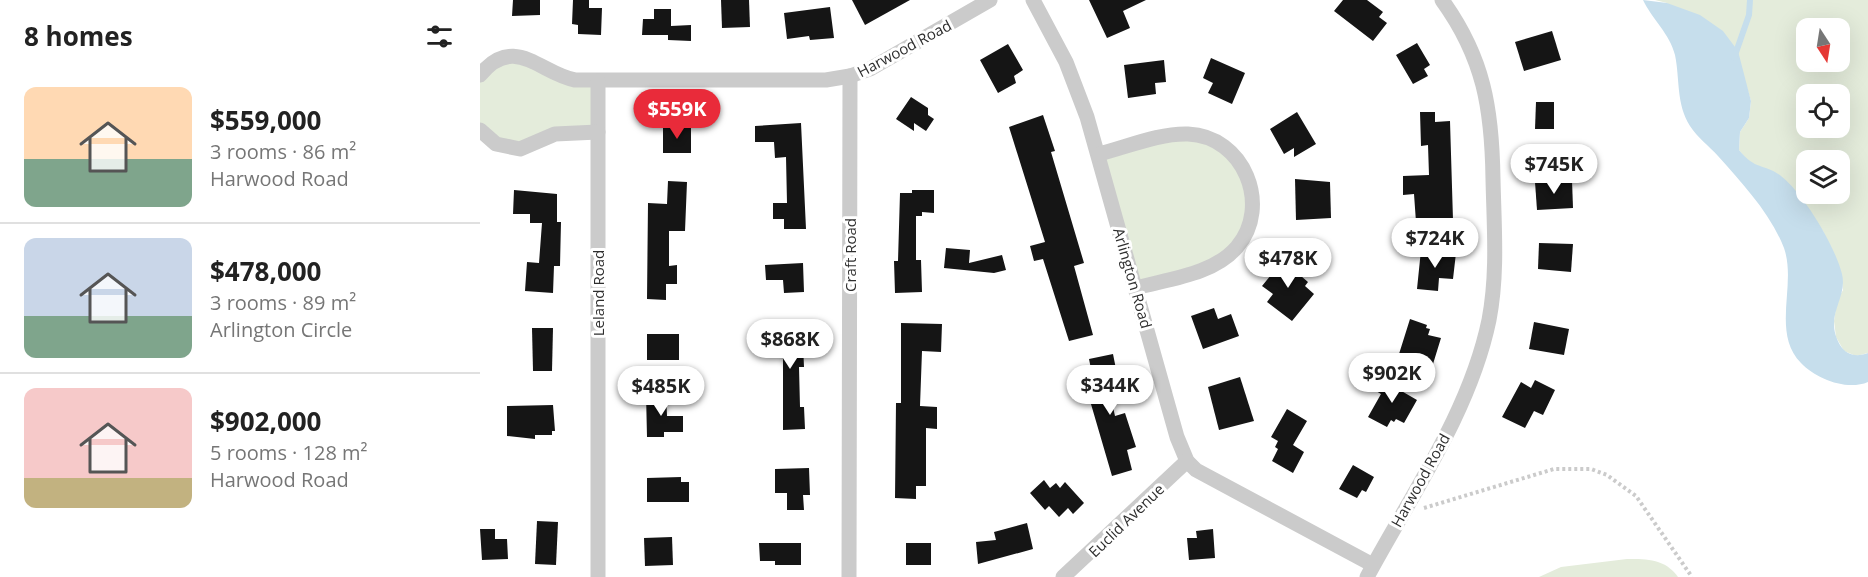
<!DOCTYPE html>
<html lang="en">
<head>
<meta charset="utf-8">
<style>
	body { margin:0; font-family:"Open Sans",sans-serif; background:#f2f2f2; color:#222; height:100vh; display:flex; flex-direction:column; font-size:22px; white-space:nowrap }
	* { box-sizing:border-box; margin:0 }
	p { font-size:20px; color:#767676 }
	.icon { flex:none; width:33px; height:33px; fill:none; stroke:currentColor; stroke-width:2; stroke-linecap:round; stroke-linejoin:round }
	.map { position:relative; flex:1; overflow:hidden }
	.details { display:flex; flex-direction:column; background:#fff; width:480px }
	.details>* { flex:none }
	.needle { width:39px; rotate:168deg }
	.buttons { position:absolute; left:1316px; top:18px; display:grid; gap:12px }
	.buttons a { display:grid; place-items:center; width:54px; height:54px; border-radius:12px; background:#fff; box-shadow:0 6px 24px #0002; font-size:30px }
	.price { position:absolute; translate:-50% -51px; padding:0 14px; border-radius:21px; background:#fff; color:#222; font-size:20px; line-height:39px; filter:drop-shadow(0 2px 3px #0008) }
	.price::after { content:''; position:absolute; left:50%; top:36px; width:18px; height:14px; margin-left:-9px; background:inherit; clip-path:polygon(0 0,100% 0,50% 100%) }
	.price.on { background:#e92b3a; color:#fff }
	ul { padding:0; list-style:none }
	li { display:flex; align-items:center; gap:18px; height:150px; padding:0 24px }
	li+li { border-top:2px solid #e0e0e0 }
	li span { display:grid; place-items:center; flex:none; width:168px; height:120px; border-radius:12px; color:#555 }
	li>.icon { margin-inline-start:auto }
	span .icon { width:72px; height:72px; fill:#fffc; stroke-width:1 }
	li b { font-size:26px }
	h2 { display:flex; justify-content:space-between; align-items:center; height:72px; padding:0 24px; font-size:26px }
	main { display:flex; flex:1; min-height:0 }
	.map>svg:first-child { display:block }
</style>
</head>
<body>
<main>
<section class="details">
<h2>8 homes<svg class="icon" aria-label="filters" viewBox="0 0 24 24"><path d="M4 7h16M4 17h16"/><circle cx="9" cy="7" r="2"/><circle cx="15" cy="17" r="2"/></svg></h2>
<ul>
<li><span style="background:linear-gradient(#ffd9b3 60%,#7fa58c 0)"><svg class="icon" aria-label="home" viewBox="0 0 24 24"><path d="M3 11l9-7 9 7M6 9v11h12V9"/></svg></span><div><b>$559,000</b><p>3 rooms · 86 m²</p><p>Harwood Road</p></div></li>
<li><span style="background:linear-gradient(#c9d6e8 65%,#7fa58c 0)"><svg class="icon" aria-label="home" viewBox="0 0 24 24"><path d="M3 11l9-7 9 7M6 9v11h12V9"/></svg></span><div><b>$478,000</b><p>3 rooms · 89 m²</p><p>Arlington Circle</p></div></li>
<li><span style="background:linear-gradient(#f6c9c9 75%,#c2b280 0)"><svg class="icon" aria-label="home" viewBox="0 0 24 24"><path d="M3 11l9-7 9 7M6 9v11h12V9"/></svg></span><div><b>$902,000</b><p>5 rooms · 128 m²</p><p>Harwood Road</p></div></li>
</ul>
</section>
<div class="map">
<svg width="1388" height="577" viewBox="0 0 1388 577">
	<rect width="100%" height="100%" fill="#fff"/>
	<!-- green -->
	<g fill="#e4ecdb" fill-rule="evenodd">
		<path d="M1175 0H1388V353L1376 356 1364 351 1356 337 1354 321 1357 301 1363 290 1361 273 1343 231 1289 171 1270 164 1259 150 1260 132 1269 118 1271 101 1264 78 1187 3ZM1326 28H1359V62H1326ZM1326 94H1359V128H1326ZM1326 160H1359V194H1326Z"/>
		<path d="M27 58 118 81V132L40 149 0 130V75Z"/>
		<path d="M694 135 747 149 774 207 745 258 656 288 619 154Z"/>
		<path d="M1147 559C1168 559 1185 559 1198 577H1059L1081 567Z"/>
	</g>
	<!-- water -->
	<path fill="#c6deec" d="M1163 0 1187 3 1220 15 1243 31 1258 51 1271 101 1269 118 1260 132 1259 150C1276 171 1284 163 1301 176 1324 194 1355 246 1362 274 1368 300 1343 315 1360 345 1367 356 1377 357 1388 353V382C1367 391 1336 379 1321 363 1291 332 1317 285 1304 248 1291 214 1262 183 1238 156 1229 146 1217 137 1210 126 1196 104 1200 79 1195 55 1190 34 1172 19 1163 0Z"/>
	<g fill="none" stroke-linecap="round" stroke-linejoin="round">
		<!-- stream -->
		<path stroke="#c6deec" stroke-width="6" d="M1254 58 1269 15 1270 0"/>
	</g>
	<!-- building -->
	<g fill="#151515">
		<path d="M33 0H60V15L32 16Z"/>
		<path d="M93 0H109V8H122L121 35 98 34V25L92 24Z"/>
		<path d="M241 0H269L270 27 242 28Z"/>
		<path d="M372 0H430L385 25Z"/>
		<path d="M609 0H666L643 11 650 28 627 38Z"/>
		<path d="M863 0H887L903 12 899 17 907 23 893 41 854 11Z"/>
		<path d="M350 7 354 38 330 40 329 36 307 39 304 13Z"/>
		<path d="M174 9H191V26L211 25V41L188 40V35H162L163 19H174Z"/>
		<path d="M1072 31 1081 60 1044 71 1035 42Z"/>
		<path d="M937 43 950 65 944 69 948 76 933 84 916 55Z"/>
		<path d="M528 44 543 70 534 76 536 83 518 93 500 60Z"/>
		<path d="M731 58 765 73 752 104 728 93 733 83 723 78Z"/>
		<path d="M684 60 686 82 675 83 676 94 648 98 644 65Z"/>
		<path d="M431 97 448 108V115L454 119 446 131 434 123V131L416 119Z"/>
		<path d="M1056 102H1074V129H1055Z"/>
		<path d="M817 112 836 144 814 157V148L804 154 790 129Z"/>
		<path d="M940 112H955V122L970 121 973 220 936 222 934 194 923 195V176L949 175 948 145 941 146Z"/>
		<path d="M563 115 575 151 571 152 604 263 594 266 613 335 589 341 563 259 554 261 550 246 565 242 529 127Z"/>
		<path d="M321 123 326 229H304V219H293V203H307L306 157 295 158 294 142H275V126Z"/>
		<rect x="183" y="126" width="28" height="27"/>
		<path d="M815 179 850 182 851 218 816 220Z"/>
		<path d="M1092 180 1093 208 1057 210 1055 182Z"/>
		<path d="M188 181 207 182 205 231H189V266L197 265V284H186V300L167 299 168 203 187 204Z"/>
		<path d="M34 190 77 194V222H81L80 266H74L73 293 45 291 47 262 59 263 62 223H50V214H33Z"/>
		<path d="M432 190H454V213L442 212V216H436V260H441L442 292 415 293 414 261H418L420 193H432Z"/>
		<path d="M1059 243 1093 244 1091 272 1058 269Z"/>
		<path d="M466 248 490 250 489 263 522 255 526 270 514 273 464 268Z"/>
		<path d="M941 250 976 253 973 279 959 278 958 291 937 289Z"/>
		<path d="M808 254 819 264 814 270 828 282 825 286 834 294 812 321 787 302 793 294 782 286Z"/>
		<path d="M323 263 324 292 304 293 303 280H286L285 265Z"/>
		<path d="M734 308 738 319 751 314 759 336 723 349 711 316Z"/>
		<path d="M930 319 947 325 946 328 950 329 948 335 961 338 953 364 919 354Z"/>
		<path d="M322 321 324 367H319L320 407H324L325 429 303 430V358H292L291 322Z"/>
		<path d="M1054 322 1089 329 1084 355 1049 349Z"/>
		<path d="M421 323 462 324 461 352 442 351 440 406 457 407V429L446 428V486H436V499L415 498 416 403H421Z"/>
		<path d="M52 328H73L72 371H53Z"/>
		<rect x="167" y="334" width="32" height="26"/>
		<path d="M633 354 638 379 627 381 635 416 645 413 656 447 647 450 652 470 632 476 606 387 614 384 609 359Z"/>
		<path d="M904 376 920 385 918 389 937 400 924 423 916 419 914 422 911 420 907 427 888 417 901 394 896 391Z"/>
		<path d="M760 377 774 421 739 430 728 387Z"/>
		<path d="M1055 380 1075 390 1063 415 1054 411 1045 428 1022 417 1041 382 1051 388Z"/>
		<path d="M166 393H186L187 416H203V432H184V437H167Z"/>
		<path d="M73 405 75 431H72V435H55V439L27 436V406Z"/>
		<path d="M807 409 827 421 813 445 824 452 813 473 792 461 798 449 795 447 798 441 791 437Z"/>
		<path d="M873 465 894 477 886 492 882 490 877 498 859 489Z"/>
		<path d="M329 468 330 495H323L324 510H307V493H295V469Z"/>
		<path d="M201 477V482H209V502H167V478Z"/>
		<path d="M564 480 570 488 576 483 580 488 585 482 604 503 593 514 588 508 579 517 569 506 565 510 550 493Z"/>
		<path d="M57 521 78 522 76 565 55 564Z"/>
		<path d="M547 523 553 549 498 564 496 542 516 540 514 532Z"/>
		<path d="M0 529H15V539H27L28 559 2 560Z"/>
		<path d="M733 529 735 558 709 560 707 538H717L716 531Z"/>
		<path d="M192 537 193 565 165 566 164 538Z"/>
		<path d="M279 543H321V565H295V561H280Z"/>
		<rect x="426" y="543" width="25" height="22"/>
	</g>
	<g fill="none" stroke-linecap="round" stroke-linejoin="round">
		<!-- path -->
		<path stroke="#cbcbcb" stroke-width="4" stroke-dasharray="3 3" stroke-linecap="butt" d="M944 508 1074 469H1111L1127 475 1156 496 1212 577"/>
		<!-- street -->
		<g stroke="#cbcbcb" stroke-width="15">
			<path d="M553 0 586 62 607 117 697 437 707 461 716 470 893 565"/>
			<path d="M0 75C34 33 61 74 95 80H346L370 76 390 69 510 0"/>
			<path d="M118 81V577"/>
			<path d="M0 130 16 144 40 149 75 134 118 132"/>
			<path d="M619 154C647 147 679 133 708 134 764 136 792 206 757 247 733 275 688 279 656 288"/>
			<path d="M369 577 370 76"/>
			<path d="M583 577 707 461"/>
			<path d="M887 577C931 495 990 412 1009 320 1018 273 1014 226 1013 179 1012 109 1004 58 962 0"/>
		</g>
	</g>
	<g text-anchor="middle" dominant-baseline="central" stroke-width="6" stroke-linejoin="round" paint-order="stroke">
		<!-- street labels -->
		<g font-size="15" fill="#2e2e2e" stroke="#fff">
			<text transform="translate(424 48) rotate(-28)">Harwood Road</text>
			<text transform="translate(370 255) rotate(-90)">Craft Road</text>
			<text transform="translate(653 278) rotate(74)">Arlington Road</text>
			<text transform="translate(118 293) rotate(-90)">Leland Road</text>
			<text transform="translate(940 480) rotate(-61)">Harwood Road</text>
			<text transform="translate(646 520) rotate(-44)">Euclid Avenue</text>
		</g>
	</g>
</svg>
<div class="buttons">
<a><svg class="needle" viewBox="-14 -14 28 28"><path d="M0-13l5 13h-10z" fill="#e53935"/><path d="M0 13l5-13h-10z" fill="#767676"/></svg></a>
<a><svg class="icon" aria-label="locate" viewBox="0 0 24 24"><circle cx="12" cy="12" r="6"/><path d="M12 2v4M12 18v4M2 12h4M18 12h4"/></svg></a>
<a><svg class="icon" aria-label="layers" viewBox="0 0 24 24"><path d="M12 4l9 5-9 5-9-5zM3 14l9 5 9-5"/></svg></a>
</div>
<b class="price on" style="left:197px;top:140px">$559K</b>
<b class="price" style="left:1074px;top:195px">$745K</b>
<b class="price" style="left:955px;top:269px">$724K</b>
<b class="price" style="left:808px;top:289px">$478K</b>
<b class="price" style="left:310px;top:370px">$868K</b>
<b class="price" style="left:912px;top:404px">$902K</b>
<b class="price" style="left:630px;top:416px">$344K</b>
<b class="price" style="left:181px;top:417px">$485K</b>
</div>
</main>
</body>
</html>
